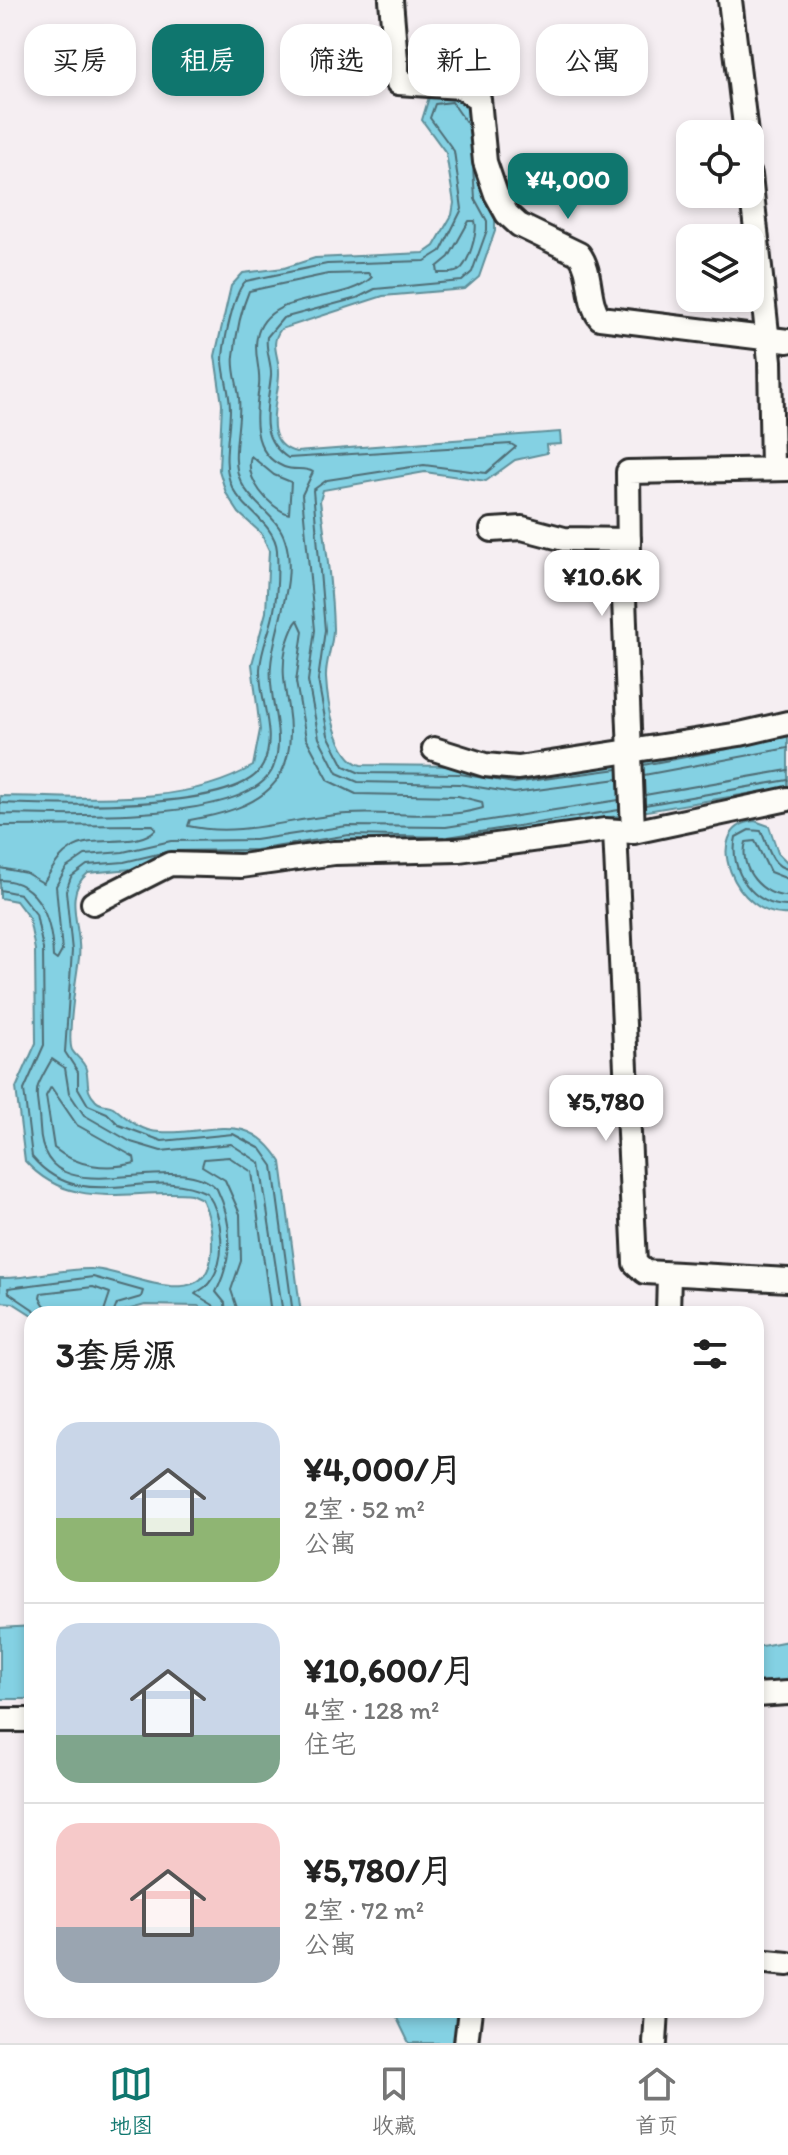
<!DOCTYPE html>
<html lang="zh">
<head>
<meta charset="utf-8">
<style>
	body { margin:0; font-family:Itim,"LXGW WenKai TC",sans-serif; background:#f2f2f2; color:#222; height:100vh; display:flex; flex-direction:column; font-size:30px; white-space:nowrap }
	* { box-sizing:border-box; margin:0 }
	p { font-size:26px; color:#767676 }
	.icon { flex:none; width:44px; height:44px; fill:none; stroke:currentColor; stroke-width:2; stroke-linecap:round; stroke-linejoin:round }
	.map { position:relative; flex:1; overflow:hidden }
	.details { position:absolute; left:24px; top:1306px; width:740px; height:712px; display:flex; flex-direction:column; background:#fff; border-radius:24px; box-shadow:0 4px 12px #0003 }
	.details>* { flex:none }
	.hud { position:absolute; left:24px; top:24px; width:740px; height:72px; display:flex; gap:16px }
	.tools { position:absolute; left:676px; top:120px; display:grid; gap:16px }
	.tools a { display:grid; place-items:center; width:88px; height:88px; border-radius:16px; background:#fff; box-shadow:0 4px 12px #0003; font-size:40px }
	.price { position:absolute; translate:-50% -68px; padding:0 18px; border-radius:16px; background:#fff; color:#222; font-size:26px; line-height:52px; filter:drop-shadow(0 2px 4px #0008) }
	.price::after { content:''; position:absolute; left:50%; top:48px; width:24px; height:18px; margin-left:-12px; background:inherit; clip-path:polygon(0 0,100% 0,50% 100%) }
	.price.active { background:#0f766e; color:#fff }
	ul { padding:0; list-style:none }
	li { display:flex; align-items:center; gap:24px; height:200px; padding:0 32px }
	li+li { border-top:2px solid #e0e0e0 }
	li span { display:grid; place-items:center; flex:none; width:224px; height:160px; border-radius:24px; color:#555 }
	li>.icon { margin-inline-start:auto }
	span .icon { width:96px; height:96px; fill:#fffc; stroke-width:1 }
	li b { font-size:34px }
	h2 { display:flex; justify-content:space-between; align-items:center; height:96px; padding:0 32px; font-size:34px }
	.pill { padding:0 28px; border-radius:24px; background:#fff; box-shadow:0 4px 12px #0003; font-size:28px; line-height:72px }
	.pill.active { background:#0f766e; color:#fff }
	.dock { display:flex; justify-content:space-around; align-items:center; height:112px; border-top:2px solid #e0e0e0; background:#fff; font-size:22px; color:#767676 }
	.dock a { display:grid; justify-items:center; gap:4px }
	.dock .active { color:#0f766e }
	.map>svg:first-child { display:block }
</style>
</head>
<body>
<div class="map">
<svg width="788" height="2043" viewBox="0 0 788 2043">
	<rect width="100%" height="100%" fill="#f5eef2"/>
	<filter id="ink" filterUnits="userSpaceOnUse"><feTurbulence type="fractalNoise" baseFrequency=".0125" numOctaves="2"/><feDisplacementMap in="SourceGraphic" scale="16" xChannelSelector="R" yChannelSelector="G"/><feConvolveMatrix kernelMatrix="1 2 1 2 8 2 1 2 1" color-interpolation-filters="sRGB"/></filter>
	<g filter="url(#ink)">
		<!-- water -->
		<g fill="#84d1e3" stroke="#608f99" stroke-width="2">
			<path d="M444 94 460 98 480 128 481 192 495 219V231L479 277 465 289 383 296 281 329C269 344 279 355 279 372 280 397 258 442 296 452L560 432 561 444 546 445 547 453 515 460 486 481 425 472 323 490 320 501C326 543 332 587 333 629 333 646 325 662 326 678 327 700 336 759 361 765L461 766 788 729V787L506 835 88 873C61 895 83 929 79 958 77 974 66 1038 72 1050 76 1057 84 1061 86 1069 90 1083 84 1089 96 1101 101 1106 108 1104 113 1107 128 1119 140 1131 160 1132 209 1136 247 1107 281 1162L301 1314H210L198 1306 145 1305 113 1314 32 1315 13 1303 0 1302V1278C31 1279 61 1268 92 1269 123 1269 202 1314 211 1259 214 1238 211 1218 202 1199L191 1194C132 1188 71 1213 25 1161L16 1088 36 1043 35 950 29 918 16 901 0 898V796C82 796 180 809 253 766L260 730 252 664 266 612 269 550 261 533 239 513 226 493 219 470 222 404 215 356 231 286 243 273 284 268 315 258 424 253 434 246 452 215 454 203 446 153 422 120 429 97Z"/>
			<path d="M755 821 769 826 778 853 788 863V914C736 919 698 827 755 821Z"/>
			<path d="M32 1626V1699H0V1628Z"/>
			<path d="M788 1641V1680L756 1682V1647Z"/>
			<path d="M393 2010H464L457 2043H409Z"/>
		</g>
		<g fill="none" stroke-linecap="round" stroke-linejoin="round">
			<!-- shore -->
			<g stroke="#4f6d75" stroke-width="2">
				<path d="M473 166 475 199 487 221V230L472 272 462 281 375 289 357 298 283 318 267 337C265 351 272 363 271 376 268 407 256 437 288 458L511 444 516 447 486 473 424 465 327 480 313 490 325 630 318 680 328 735 344 766 360 773 460 774 514 783 618 769"/>
				<path d="M469 221H475C478 231 469 265 458 271 453 274 444 273 438 273L437 267 449 257Z"/>
				<path d="M251 456 274 475 291 482 289 514C269 508 244 478 251 456Z"/>
				<path d="M298 620 303 631 296 682 306 738 329 781 356 794 458 796 482 802 483 808C439 821 393 811 348 814 295 817 242 838 188 826L190 820C259 808 300 786 288 708 285 687 281 669 286 647 289 638 292 626 298 620Z"/>
				<path d="M643 765 728 749"/>
				<path d="M644 775 788 748"/>
				<path d="M645 795 788 770"/>
				<path d="M0 803C48 805 241 813 263 765 278 734 259 700 260 669 261 650 269 634 273 616 277 597 278 570 277 550 275 524 243 510 232 487 221 463 230 434 230 409 230 393 224 377 223 361 223 345 234 290 246 281L327 264 425 261 441 251 462 209 454 151 430 118 435 104 452 102 468 125"/>
				<path d="M645 805 788 780"/>
				<path d="M0 814C54 815 249 825 273 768 287 734 267 699 271 665 274 627 298 579 285 540 278 516 252 505 241 482 229 457 242 425 239 398 238 384 232 370 234 356 236 336 241 310 249 291L328 274 368 273 372 277C343 306 267 288 257 337 253 353 261 369 259 386 255 414 250 453 284 467 294 471 305 467 313 472L302 495 315 630 308 681 319 738 337 773 358 782 459 784 514 793 618 779"/>
				<path d="M0 826 153 825 156 829C136 850 94 833 71 849 56 858 52 871 43 883L26 873 0 868"/>
				<path d="M448 837 619 810"/>
				<path d="M170 851 256 850 349 835 444 837"/>
				<path d="M162 853 124 862 87 865 71 877 66 891 72 951 65 1052 78 1072V1088L88 1105 107 1113 119 1125 162 1141 233 1134 261 1149 273 1166 293 1314"/>
				<path d="M788 869C770 866 768 845 761 831L749 830 736 837C728 871 754 907 788 906"/>
				<path d="M788 879 770 872 755 841 746 842C738 869 763 897 788 896"/>
				<path d="M0 880C41 881 52 923 53 957L57 960 62 951 56 886 66 868 85 855 123 852 171 841 255 840 347 826 446 827 619 800"/>
				<path d="M0 890 20 894 36 914 43 949 44 1045 24 1090 32 1157C82 1217 150 1164 207 1193 223 1216 228 1260 209 1283 205 1289 199 1290 195 1294L213 1305 216 1314"/>
				<path d="M51 1087 77 1125 134 1157 135 1163C107 1170 77 1167 54 1148L46 1096Z"/>
				<path d="M40 1314 9 1293 8 1288 93 1277 143 1291 141 1297 117 1304 113 1314"/>
				<path d="M50 1314 40 1298 41 1293 93 1287 110 1293 103 1314"/>
				<path d="M226 1314 225 1303 216 1292C233 1258 234 1224 217 1189 176 1144 43 1223 40 1128 38 1086 29 1099 52 1059L65 1068 69 1093 84 1115 131 1142 161 1151 231 1144 260 1163 283 1314"/>
				<path d="M239 1314 231 1290 241 1261 240 1214 225 1180 202 1166 204 1159 229 1157 252 1172 271 1314"/>
			</g>
			<!-- minor casing -->
			<g stroke="#2b2b2b" stroke-width="28">
				<g id="minor">
					<path d="M391 0 398 83 461 87 479 99 485 162 496 194 507 214 519 225 579 254C593 272 586 300 600 318L788 341"/>
					<path d="M730 0 746 134"/>
					<path d="M750 175 770 361 772 467"/>
					<path d="M492 530 522 528 564 539 629 540"/>
					<path d="M434 749 485 765 518 768 740 734 788 723"/>
					<path d="M615 831 635 1263 645 1272 788 1280"/>
					<path d="M633 832 624 598 629 555 628 472 788 469"/>
					<path d="M93 903 170 864 241 866 334 853 459 850 605 830 633 832 788 799"/>
					<path d="M668 1314 669 1274"/>
					<path d="M756 1695 788 1693"/>
					<path d="M0 1720H32"/>
					<path d="M756 1961 788 1964"/>
					<path d="M466 2043 470 2010"/>
					<path d="M655 2043 657 2010"/>
				</g>
			</g>
			<!-- minor -->
			<use href="#minor" stroke="#fdfcf7" stroke-width="22"/>
		</g>
	</g>
</svg>
<div class="tools">
<a><svg class="icon" aria-label="locate" viewBox="0 0 24 24"><circle cx="12" cy="12" r="6"/><path d="M12 2v4M12 18v4M2 12h4M18 12h4"/></svg></a>
<a><svg class="icon" aria-label="layers" viewBox="0 0 24 24"><path d="M12 4l9 5-9 5-9-5zM3 14l9 5 9-5"/></svg></a>
</div>
<b class="price active" style="left:568px;top:221px">¥4,000</b>
<b class="price" style="left:602px;top:618px">¥10.6K</b>
<b class="price" style="left:606px;top:1143px">¥5,780</b>
<div class="hud">
<a class="pill">买房</a>
<a class="pill active">租房</a>
<a class="pill">筛选</a>
<a class="pill">新上</a>
<a class="pill">公寓</a>
</div>
<section class="details">
<h2>3套房源<svg class="icon" aria-label="filters" viewBox="0 0 24 24"><path d="M4 7h16M4 17h16"/><circle cx="9" cy="7" r="2"/><circle cx="15" cy="17" r="2"/></svg></h2>
<ul>
<li><span style="background:linear-gradient(#c9d6e8 60%,#8fb573 0)"><svg class="icon" aria-label="home" viewBox="0 0 24 24"><path d="M3 11l9-7 9 7M6 9v11h12V9"/></svg></span><div><b>¥4,000/月</b><p>2室 · 52 m²</p><p>公寓</p></div></li>
<li><span style="background:linear-gradient(#c9d6e8 70%,#7fa58c 0)"><svg class="icon" aria-label="home" viewBox="0 0 24 24"><path d="M3 11l9-7 9 7M6 9v11h12V9"/></svg></span><div><b>¥10,600/月</b><p>4室 · 128 m²</p><p>住宅</p></div></li>
<li><span style="background:linear-gradient(#f6c9c9 65%,#9aa5b1 0)"><svg class="icon" aria-label="home" viewBox="0 0 24 24"><path d="M3 11l9-7 9 7M6 9v11h12V9"/></svg></span><div><b>¥5,780/月</b><p>2室 · 72 m²</p><p>公寓</p></div></li>
</ul>
</section>
</div>
<nav class="dock">
<a class="active"><svg class="icon" aria-label="map" viewBox="0 0 24 24"><path d="M3 6l6-2 6 2 6-2v14l-6 2-6-2-6 2zM9 4v14M15 6v14"/></svg>地图</a>
<a><svg class="icon" aria-label="saved" viewBox="0 0 24 24"><path d="M7 4h10v16l-5-4-5 4z"/></svg>收藏</a>
<a><svg class="icon" aria-label="home" viewBox="0 0 24 24"><path d="M3 11l9-7 9 7M6 9v11h12V9"/></svg>首页</a>
</nav>
</body>
</html>
